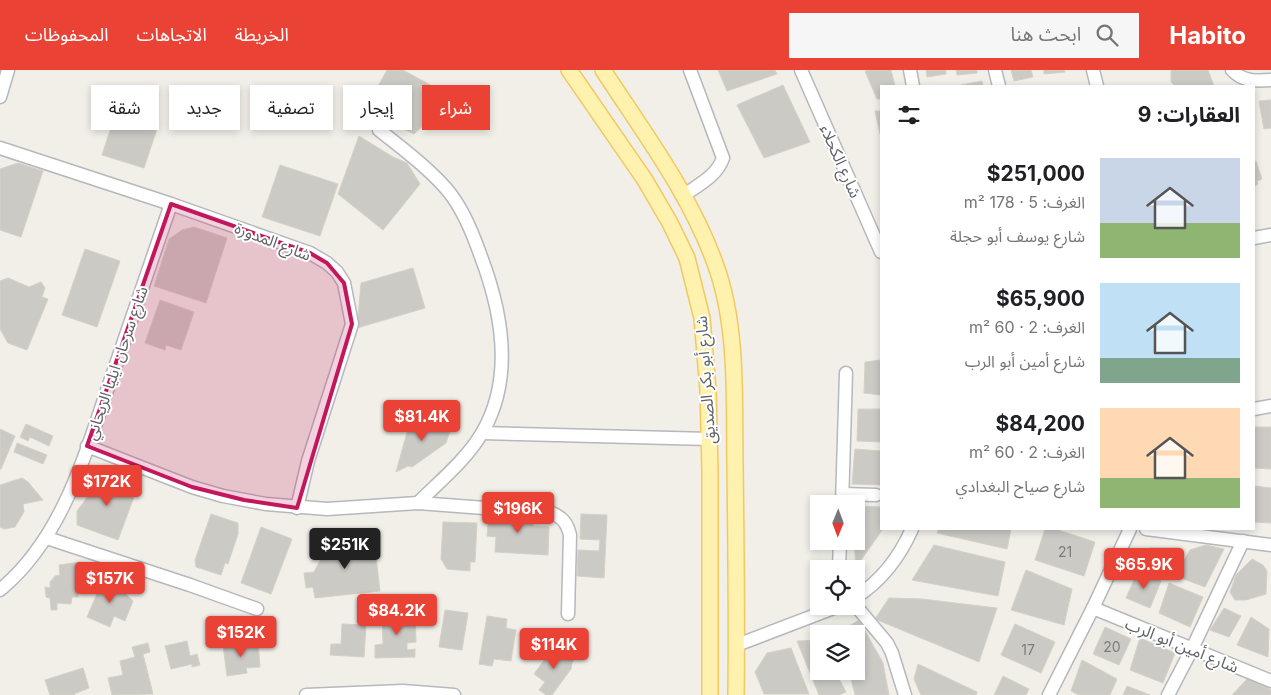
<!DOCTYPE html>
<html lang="ar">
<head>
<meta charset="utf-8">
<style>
	body { margin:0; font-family:Inter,"Noto Sans Arabic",sans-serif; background:#f6f6f6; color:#202124; direction:rtl; height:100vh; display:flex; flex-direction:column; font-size:19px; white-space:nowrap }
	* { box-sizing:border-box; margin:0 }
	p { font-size:16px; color:#757577 }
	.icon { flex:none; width:28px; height:28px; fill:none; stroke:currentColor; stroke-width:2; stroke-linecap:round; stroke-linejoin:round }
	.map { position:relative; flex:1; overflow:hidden; direction:ltr }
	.panel { position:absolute; left:880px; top:15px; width:375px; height:445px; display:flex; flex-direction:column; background:#fff; border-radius:0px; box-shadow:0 2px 8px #0003; direction:rtl }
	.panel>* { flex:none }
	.banner { position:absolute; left:15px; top:15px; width:475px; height:45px; direction:rtl; display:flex; gap:10px }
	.needle { width:32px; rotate:181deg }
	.buttons { position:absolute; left:810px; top:425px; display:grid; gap:10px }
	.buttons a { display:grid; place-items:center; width:55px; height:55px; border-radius:0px; background:#fff; box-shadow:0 2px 8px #0003; font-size:25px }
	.price { position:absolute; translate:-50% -42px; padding:0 11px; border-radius:5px; background:#ea4335; color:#fff; font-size:16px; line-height:32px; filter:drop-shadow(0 1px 2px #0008) }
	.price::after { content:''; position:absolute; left:50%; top:30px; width:15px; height:11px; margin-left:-8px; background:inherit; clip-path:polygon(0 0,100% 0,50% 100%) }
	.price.active { background:#222; color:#fff }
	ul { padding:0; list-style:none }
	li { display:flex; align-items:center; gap:15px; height:125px; padding:0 15px }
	li span { display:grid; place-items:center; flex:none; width:140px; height:100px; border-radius:0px; color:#555 }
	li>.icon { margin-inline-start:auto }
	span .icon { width:60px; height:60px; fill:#fffc; stroke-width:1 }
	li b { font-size:21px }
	h2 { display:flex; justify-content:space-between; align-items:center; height:60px; padding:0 15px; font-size:21px }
	.chip { padding:0 18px; border-radius:0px; background:#fff; box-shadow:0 2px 8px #0003; font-size:18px; line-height:45px }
	.chip.active { background:#ea4335; color:#fff }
	header { display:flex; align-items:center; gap:30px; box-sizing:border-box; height:70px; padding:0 25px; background:#ea4335; color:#fff }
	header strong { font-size:24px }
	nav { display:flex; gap:28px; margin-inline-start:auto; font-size:18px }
	.search { width:350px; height:45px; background:#f6f6f6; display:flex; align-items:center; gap:12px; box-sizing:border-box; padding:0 18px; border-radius:0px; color:#757577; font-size:19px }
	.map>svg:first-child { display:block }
</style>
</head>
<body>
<header>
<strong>Habito</strong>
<div class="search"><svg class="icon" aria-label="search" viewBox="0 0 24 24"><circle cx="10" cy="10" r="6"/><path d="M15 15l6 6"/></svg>ابحث هنا</div>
<nav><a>الخريطة</a><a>الاتجاهات</a><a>المحفوظات</a></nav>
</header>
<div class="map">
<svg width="1271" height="625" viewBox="0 0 1271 625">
	<rect width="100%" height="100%" fill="#f1efe8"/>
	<!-- building -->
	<g fill="#cccac5" stroke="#d6d1c6">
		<path d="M387 0H403L454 28 414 64 365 40Z"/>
		<path d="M718 0H775L777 4 727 21Z"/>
		<path d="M872 0H891L895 16H881V29H877L865 1Z"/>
		<path d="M926 0H946V4L927 7Z"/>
		<path d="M956 0H977V3L957 5Z"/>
		<path d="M1011 0H1031L1033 7 1014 11Z"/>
		<path d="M1044 0H1064L1065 2 1044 4Z"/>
		<path d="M1171 0H1208L1214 16H1175L1171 12Z"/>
		<path d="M982 11 983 16H961V15Z"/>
		<path d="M783 15 810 72 764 88 737 35Z"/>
		<path d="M1271 30V58L1264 59 1259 31Z"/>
		<path d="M875 41H881V63L880 64Z"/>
		<path d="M116 42 158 56 144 98 102 85Z"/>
		<path d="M359 66 393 87 407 93 420 114 383 160 338 124Z"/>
		<path d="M1256 91 1262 109 1257 111 1258 114 1254 116V92Z"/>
		<path d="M18 93 43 101 21 167 0 160V99Z"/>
		<path d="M280 95 338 114 320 166 262 147Z"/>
		<path d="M194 157 227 168 206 233 154 216 169 169 182 160Z"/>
		<path d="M85 179 120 191 97 257 62 245Z"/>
		<path d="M413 198 425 238 357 258 361 213Z"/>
		<path d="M8 208 29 217 41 212 45 218 42 227 48 229 27 280 8 273 0 259V211Z"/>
		<path d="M160 230 194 242 181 280 166 275 165 280 145 273Z"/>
		<path d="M881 290V325L864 323 865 292Z"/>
		<path d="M858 339H881V372L857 371Z"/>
		<path d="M411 348 444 356 450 361 446 373 412 397 408 396 396 402Z"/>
		<path d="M26 354 53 366 49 376 30 367 28 371 20 367Z"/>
		<path d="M1254 357H1271V399L1254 398Z"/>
		<path d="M0 359 15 366 1 399H0Z"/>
		<path d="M17 373 47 385 43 394 14 382Z"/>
		<path d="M855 379 881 381V415L852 414Z"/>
		<path d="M112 407 138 416 118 470 77 455V441L97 414Z"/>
		<path d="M22 408 28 412 43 430 23 434 24 442 15 457 4 459 0 457V415Z"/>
		<path d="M1254 416 1271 418V453L1254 452Z"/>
		<path d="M856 436 881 437V459H883L856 497 854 471H856Z"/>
		<path d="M489 443 534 445 533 456 549 457 548 485 495 482 496 467 487 466Z"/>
		<path d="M211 444 238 453V464L228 494 225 493 221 505 196 497 195 490Z"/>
		<path d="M581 444 607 445 604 508 577 506 578 480 599 481 600 470 580 469Z"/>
		<path d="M443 452 477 453 475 492H470V501L447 499 441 489Z"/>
		<path d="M261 457 292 469 271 524 241 513Z"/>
		<path d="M939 459H1011L1007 479 937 463Z"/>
		<path d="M1045 459H1055L1095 472 1084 506 1035 490Z"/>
		<path d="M344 469 348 475 357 476 356 470 374 469 380 521 315 528 313 517 306 518 304 503 314 502 330 471Z"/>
		<path d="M934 475 1005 492 998 526 912 510Z"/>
		<path d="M1206 475 1224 479 1205 517 1181 508 1182 494 1190 480Z"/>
		<path d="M1150 478H1179L1174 504 1144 491Z"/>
		<path d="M1252 489 1263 495 1267 501 1266 524 1246 530H1235L1230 522 1236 505Z"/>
		<path d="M81 492V495H85L87 511 85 519 78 521V527H72L71 534 57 533V540H51L50 528 46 527 45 517 50 518V512L55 506 60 505 59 495Z"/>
		<path d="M1026 500 1072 519 1064 555 1011 540Z"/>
		<path d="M1138 501 1161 511 1150 538 1126 528Z"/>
		<path d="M108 506 133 531 125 551 114 546 110 557 87 547 102 512Z"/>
		<path d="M1169 513 1203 527 1190 557 1159 543Z"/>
		<path d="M889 528 922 529 997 538 979 592 875 549Z"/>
		<path d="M1224 538 1241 546 1229 567 1210 560Z"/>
		<path d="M445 540 468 543 462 580 439 577Z"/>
		<path d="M415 543 416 572 407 573V580L415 579V587L375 588V575L383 574 382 544Z"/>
		<path d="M487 546 507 549 506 558 516 560 511 591 494 589 492 596 479 594Z"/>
		<path d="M1251 547 1269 559 1268 587 1237 575Z"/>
		<path d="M859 550 883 593 889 625H855L849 601H856V564L838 563Z"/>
		<path d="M342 554 366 555 364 587 330 585 331 574H341Z"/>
		<path d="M1015 554 1055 572 1041 603 1001 585Z"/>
		<path d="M1105 557 1131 569 1119 595 1093 584Z"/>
		<path d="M1140 568 1175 583 1163 613 1130 600Z"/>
		<path d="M819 570V601H835L846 622 839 625H819L797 571Z"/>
		<path d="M187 571 190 586 197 584 200 595 192 597V594L171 599 165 576Z"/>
		<path d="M258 572 260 597 246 598 247 603 227 606 223 575Z"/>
		<path d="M148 573 150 582 143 584 153 624 112 625 108 608 123 605 120 591 135 587 132 577Z"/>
		<path d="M556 574 575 588 572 593 571 599 552 625H546L539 620 545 612 534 604Z"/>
		<path d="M791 578 809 624H764L755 602 767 583Z"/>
		<path d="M1082 590 1117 609 1110 625H1079L1071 621Z"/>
		<path d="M918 594 977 622 976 625H921L914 609Z"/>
		<path d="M83 598 89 618 74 624 75 625H50L45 610Z"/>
		<path d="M1003 606 1029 619 1026 625H994Z"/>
		<path d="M1248 608 1271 620V625H1232Z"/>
		<path d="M1127 616 1150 625H1123Z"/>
	</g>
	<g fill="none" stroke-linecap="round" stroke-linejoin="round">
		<!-- minor casing -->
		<g stroke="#b5b8bc" stroke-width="15">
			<g id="minor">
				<path d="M801 0 881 182"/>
				<path d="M910 0 913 16"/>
				<path d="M995 0 999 16"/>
				<path d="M1093 0 1097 16"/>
				<path d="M1232 0C1243 12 1256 11 1271 10"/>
				<path d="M0 27 8 0"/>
				<path d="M379 60C401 77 436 104 452 126 465 144 473 164 480 184 502 241 515 307 482 363 466 390 440 411 418 433"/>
				<path d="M0 78 171 134 310 183 327 193 337 202 344 213 352 254 308 391 297 438"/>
				<path d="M684 125C698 115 717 106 723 88L690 0"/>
				<path d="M1254 168 1271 165"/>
				<path d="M1254 339 1271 336"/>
				<path d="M482 363 709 369"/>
				<path d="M87 376 192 417 223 426 266 434 327 439 418 433 552 443C563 448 567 453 570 465L568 544"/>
				<path d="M843 424 876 425"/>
				<path d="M842 434 846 303"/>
				<path d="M1146 459 1271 475"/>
				<path d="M47 468 190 515 257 539"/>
				<path d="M839 499 840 471"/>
				<path d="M0 520C65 466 86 380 113 303 132 247 152 190 171 134"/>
				<path d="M856 527C881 511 900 486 912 459"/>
				<path d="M856 536 887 573 892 583 905 625"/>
				<path d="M1093 538 1271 611"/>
				<path d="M737 575 839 536"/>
				<path d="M306 625 403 621 454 625"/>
				<path d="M1049 625 1093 538 1130 459"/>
				<path d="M1168 625 1192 579 1243 471"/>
			</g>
		</g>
		<!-- major casing -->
		<g stroke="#f2c960" stroke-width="18">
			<g id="major">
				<path d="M569 0 645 110 670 153 687 188 702 248 708 320 710 401V625"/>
				<path d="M603 0C644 63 691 125 716 196 738 257 734 330 735 394 736 471 737 548 736 625"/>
			</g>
		</g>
		<!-- minor -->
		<use href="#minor" stroke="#fff" stroke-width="12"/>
		<!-- major -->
		<use href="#major" stroke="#fff2af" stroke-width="15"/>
	</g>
	<!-- marked area -->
	<path fill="#c2185b" fill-opacity="0.2" stroke="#c2185b" stroke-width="4" stroke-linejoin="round" d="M171 134 310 183 327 193 344 213 352 254 297 438 244 430 192 417 87 376Z"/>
	<g text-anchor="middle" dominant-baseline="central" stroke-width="4" stroke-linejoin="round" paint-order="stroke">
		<!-- number labels -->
		<g font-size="14" fill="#7a7d7f">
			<text x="1065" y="481">21</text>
			<text x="1112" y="576">20</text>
			<text x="1028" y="579">17</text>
		</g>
		<!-- street labels -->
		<g font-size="16" fill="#5f6368" stroke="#fff">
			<text transform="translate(841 91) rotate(66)">شارع الكحلاء</text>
			<text transform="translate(273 171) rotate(21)">شارع المدورة</text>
			<text transform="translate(116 293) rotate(-71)">شارع سرحان ايليا الريحاني</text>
			<text transform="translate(705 310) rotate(-94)">شارع أبو بكر الصديق</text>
			<text transform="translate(1182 575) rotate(22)">شارع أمين أبو الرب</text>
		</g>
	</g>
</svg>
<div class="buttons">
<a><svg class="needle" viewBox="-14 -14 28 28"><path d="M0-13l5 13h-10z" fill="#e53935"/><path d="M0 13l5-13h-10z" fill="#757577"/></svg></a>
<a><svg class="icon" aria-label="locate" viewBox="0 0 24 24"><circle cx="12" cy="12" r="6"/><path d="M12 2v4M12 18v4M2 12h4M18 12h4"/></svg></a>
<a><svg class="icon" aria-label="layers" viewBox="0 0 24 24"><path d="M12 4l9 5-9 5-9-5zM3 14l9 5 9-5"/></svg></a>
</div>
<b class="price" style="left:422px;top:372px">$81.4K</b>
<b class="price" style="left:107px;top:437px">$172K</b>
<b class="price" style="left:518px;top:464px">$196K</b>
<b class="price active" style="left:345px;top:500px">$251K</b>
<b class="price" style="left:1144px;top:520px">$65.9K</b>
<b class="price" style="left:110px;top:534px">$157K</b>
<b class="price" style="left:397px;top:566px">$84.2K</b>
<b class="price" style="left:241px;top:588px">$152K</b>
<b class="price" style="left:554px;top:600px">$114K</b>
<div class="banner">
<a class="chip active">شراء</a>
<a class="chip">إيجار</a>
<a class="chip">تصفية</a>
<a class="chip">جديد</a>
<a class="chip">شقة</a>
</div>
<section class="panel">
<h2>العقارات: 9<svg class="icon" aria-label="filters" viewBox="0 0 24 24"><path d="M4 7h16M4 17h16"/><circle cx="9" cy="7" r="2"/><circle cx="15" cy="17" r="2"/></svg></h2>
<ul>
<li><span style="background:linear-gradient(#c9d6e8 65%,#8fb573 0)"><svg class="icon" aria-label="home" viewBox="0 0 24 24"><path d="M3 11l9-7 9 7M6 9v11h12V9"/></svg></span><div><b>$251,000</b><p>الغرف: 5 · 178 m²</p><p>شارع يوسف أبو حجلة</p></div></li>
<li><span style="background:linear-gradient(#bfe0f5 75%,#7fa58c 0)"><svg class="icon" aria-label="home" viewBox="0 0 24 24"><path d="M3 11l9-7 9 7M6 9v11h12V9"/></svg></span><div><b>$65,900</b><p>الغرف: 2 · 60 m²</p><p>شارع أمين أبو الرب</p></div></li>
<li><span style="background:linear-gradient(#ffd9b3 70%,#8fb573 0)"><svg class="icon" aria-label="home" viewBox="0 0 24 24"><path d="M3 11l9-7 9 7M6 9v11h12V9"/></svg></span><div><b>$84,200</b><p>الغرف: 2 · 60 m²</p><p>شارع صياح البغدادي</p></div></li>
</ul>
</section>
</div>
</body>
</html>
